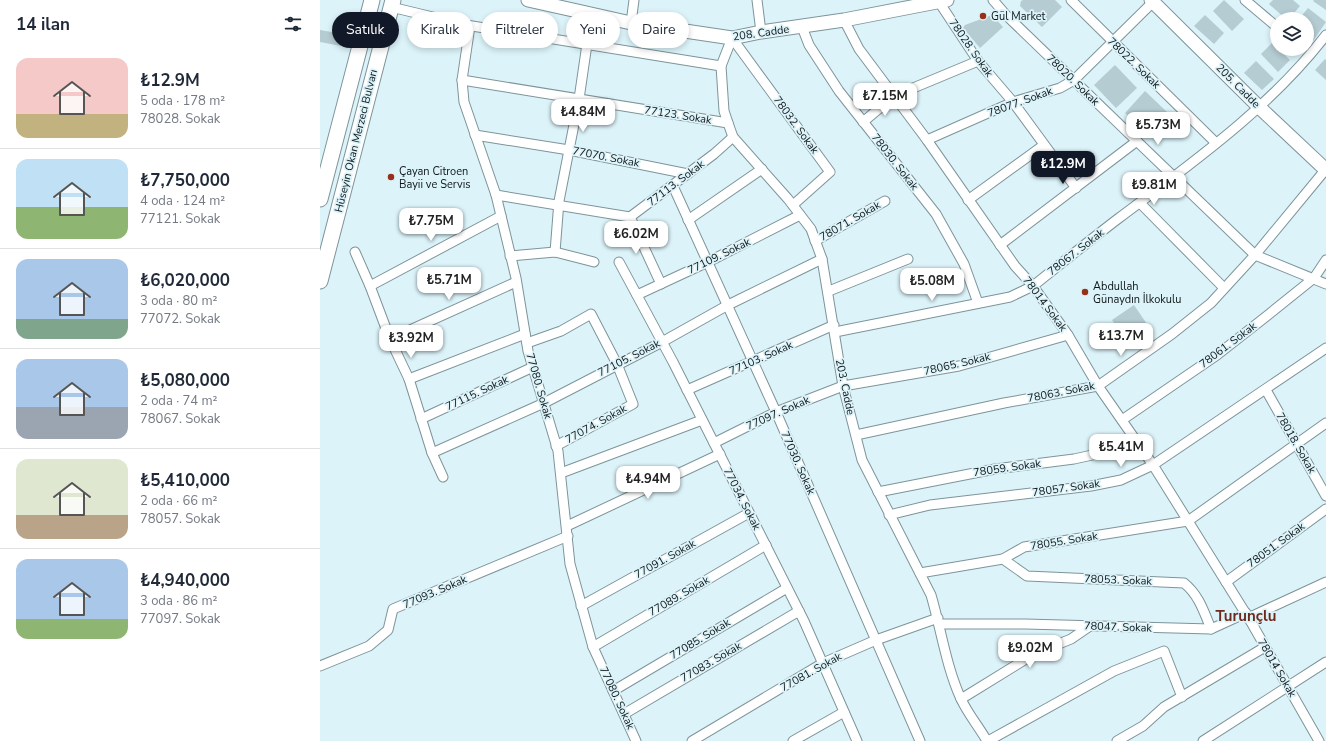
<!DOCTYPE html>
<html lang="tr">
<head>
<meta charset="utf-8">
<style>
	body { margin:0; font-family:"Nunito Sans",sans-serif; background:#f6f6f7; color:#1f2937; height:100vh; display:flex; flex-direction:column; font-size:15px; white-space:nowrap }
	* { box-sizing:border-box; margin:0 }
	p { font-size:13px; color:#747a83 }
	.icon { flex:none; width:22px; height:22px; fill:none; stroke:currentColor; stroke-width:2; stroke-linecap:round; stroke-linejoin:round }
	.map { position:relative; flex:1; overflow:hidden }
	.panel { display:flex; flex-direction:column; background:#fff; width:320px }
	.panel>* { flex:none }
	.top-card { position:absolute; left:12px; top:12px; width:380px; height:36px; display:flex; gap:8px }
	.controls { position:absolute; left:950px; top:12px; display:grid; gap:8px }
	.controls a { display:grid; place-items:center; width:44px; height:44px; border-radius:50%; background:#fff; box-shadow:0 2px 6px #0003; font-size:20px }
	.price { position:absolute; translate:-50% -34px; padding:0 9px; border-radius:8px; background:#fff; color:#222; font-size:13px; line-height:26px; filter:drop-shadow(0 1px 2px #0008) }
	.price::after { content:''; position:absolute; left:50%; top:24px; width:12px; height:9px; margin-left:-6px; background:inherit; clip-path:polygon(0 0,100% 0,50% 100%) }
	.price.current { background:#111827; color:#fff }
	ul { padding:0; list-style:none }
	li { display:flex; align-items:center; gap:12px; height:100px; padding:0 16px }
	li+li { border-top:1px solid #e0e1e3 }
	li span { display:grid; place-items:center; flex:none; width:112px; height:80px; border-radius:12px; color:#555 }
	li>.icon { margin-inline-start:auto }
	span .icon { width:48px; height:48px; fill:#fffc; stroke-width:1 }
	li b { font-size:17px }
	h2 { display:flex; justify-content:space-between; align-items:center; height:48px; padding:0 16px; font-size:17px }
	.tag { padding:0 14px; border-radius:18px; background:#fff; box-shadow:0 2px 6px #0003; font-size:14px; line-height:36px }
	.tag.current { background:#111827; color:#fff }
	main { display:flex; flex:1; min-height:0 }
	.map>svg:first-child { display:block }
</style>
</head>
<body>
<main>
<section class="panel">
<h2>14 ilan<svg class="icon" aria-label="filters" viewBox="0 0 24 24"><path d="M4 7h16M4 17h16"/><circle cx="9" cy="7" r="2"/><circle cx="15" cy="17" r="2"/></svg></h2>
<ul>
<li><span style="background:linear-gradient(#f6c9c9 70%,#c2b280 0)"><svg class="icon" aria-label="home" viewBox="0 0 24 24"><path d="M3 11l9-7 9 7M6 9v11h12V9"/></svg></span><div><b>₺12.9M</b><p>5 oda · 178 m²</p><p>78028. Sokak</p></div></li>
<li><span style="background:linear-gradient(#bfe0f5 60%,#8fb573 0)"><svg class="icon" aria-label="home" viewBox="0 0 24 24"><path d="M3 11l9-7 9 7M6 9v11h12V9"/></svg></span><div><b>₺7,750,000</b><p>4 oda · 124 m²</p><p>77121. Sokak</p></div></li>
<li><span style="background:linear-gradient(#a9c7e8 75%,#7fa58c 0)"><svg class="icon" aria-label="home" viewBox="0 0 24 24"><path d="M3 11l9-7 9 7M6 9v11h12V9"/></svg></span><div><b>₺6,020,000</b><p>3 oda · 80 m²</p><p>77072. Sokak</p></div></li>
<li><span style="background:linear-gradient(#a9c7e8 60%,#9aa5b1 0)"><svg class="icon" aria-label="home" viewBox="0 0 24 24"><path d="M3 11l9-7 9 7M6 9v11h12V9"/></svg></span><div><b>₺5,080,000</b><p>2 oda · 74 m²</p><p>78067. Sokak</p></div></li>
<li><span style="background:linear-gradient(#dfe7d0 70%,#b9a48a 0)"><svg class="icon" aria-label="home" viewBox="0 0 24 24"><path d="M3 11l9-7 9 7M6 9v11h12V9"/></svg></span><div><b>₺5,410,000</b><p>2 oda · 66 m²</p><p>78057. Sokak</p></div></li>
<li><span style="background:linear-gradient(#a9c7e8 75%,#8fb573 0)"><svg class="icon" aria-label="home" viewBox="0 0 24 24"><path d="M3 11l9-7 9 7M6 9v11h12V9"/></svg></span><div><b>₺4,940,000</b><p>3 oda · 86 m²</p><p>77097. Sokak</p></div></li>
</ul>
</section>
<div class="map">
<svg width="1006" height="741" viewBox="0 0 1006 741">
	<rect width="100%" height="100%" fill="#dbf3f9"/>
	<!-- building -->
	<g fill="#b5ccd2">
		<path d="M703 0H735L742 7 722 27 700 6 701 1Z"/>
		<path d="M904 0 924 19 912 31 893 11Z"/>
		<path d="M953 0H973L980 6 969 19H966L949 4Z"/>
		<path d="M994 0H1006V10L993 1Z"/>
		<path d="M988 8 1006 22 993 41 987 36V19H979Z"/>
		<path d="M672 15 683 27 660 48 643 28 645 25Z"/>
		<path d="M885 15 904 33 894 44 874 26Z"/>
		<path d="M0 30 23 34 21 46 0 42Z"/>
		<path d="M952 43 970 60 958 72 941 54Z"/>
		<path d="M1005 59 1006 60V80L995 70Z"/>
		<path d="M936 61 954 79 942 90 924 73Z"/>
		<path d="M795 65 817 88 796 108 774 85Z"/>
		<path d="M825 91 847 112 827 133 805 113Z"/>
		<path d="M814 305 833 333 811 348 792 320Z"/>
	</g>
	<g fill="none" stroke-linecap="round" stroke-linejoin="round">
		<!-- street casing -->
		<g stroke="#7e9499" stroke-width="11">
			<g id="street">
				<path d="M437 0 441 32"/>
				<path d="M673 0 686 15 935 255 1006 284"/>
				<path d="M751 0 896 143"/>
				<path d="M925 0 957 27"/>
				<path d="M619 2 658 61 693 102 756 188"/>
				<path d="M71 7 146 25 401 66"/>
				<path d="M524 20 539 49 607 140 695 266 713 286 748 335 778 386 833 465 931 622 999 741"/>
				<path d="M311 23 314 0"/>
				<path d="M150 26 142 80 144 102 176 195 196 278 208 351 238 451 250 564 273 647 316 741"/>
				<path d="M482 27 489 45 519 91 616 214 644 264 658 303"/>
				<path d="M412 38 401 66 404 111 408 123 413 137 468 199 491 229 502 259 523 386 542 460 611 595C621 629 626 666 641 699 648 714 659 727 667 741"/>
				<path d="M412 38 510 172 473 205"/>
				<path d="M142 80 408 123"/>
				<path d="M543 122 574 96 658 61"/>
				<path d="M155 135 249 150 368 174"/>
				<path d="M607 140 693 102 740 88 754 80 835 0"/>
				<path d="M353 186 456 412 600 741"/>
				<path d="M176 195 310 217 394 154 413 137"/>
				<path d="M648 200 724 145"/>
				<path d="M820 203 904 288"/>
				<path d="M310 217 341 284"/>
				<path d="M368 220 442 169"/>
				<path d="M495 241 565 201"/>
				<path d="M680 245 817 141"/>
				<path d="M35 252 50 286 70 339 89 379 112 453 123 477"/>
				<path d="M235 252 239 201 259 99 267 44 265 13"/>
				<path d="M190 256 235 252 274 262"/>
				<path d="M299 262 353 362 484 621 537 741"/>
				<path d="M50 286 181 216"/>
				<path d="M509 291 588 259"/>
				<path d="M317 295 388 262 480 215"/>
				<path d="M515 332 690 297 713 286C742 263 770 240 799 218 872 163 950 108 1006 35"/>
				<path d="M70 339 196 282"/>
				<path d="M207 343 241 331 271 314 297 364 313 404 236 446"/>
				<path d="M89 379 205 334"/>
				<path d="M367 390 514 325"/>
				<path d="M946 390 1006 496"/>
				<path d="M101 419 213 367"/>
				<path d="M802 420 897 355 948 315 994 278 1006 260"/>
				<path d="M536 435 684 403 778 386 852 334 891 303 935 255 1006 169"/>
				<path d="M394 443 456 412 523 386 639 366 748 335"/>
				<path d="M112 453 224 403 342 342 408 305 502 259"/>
				<path d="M241 473 382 420"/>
				<path d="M558 492 675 469 754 459 786 452 816 440"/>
				<path d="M569 515 610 505 771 486 801 480 833 465 1006 348"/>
				<path d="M247 526 400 454"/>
				<path d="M683 559 707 576 864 583C879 595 884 612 891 629"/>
				<path d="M600 573 683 559 704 547 868 521 1006 423"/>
				<path d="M906 582 1006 509"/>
				<path d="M261 606 429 513"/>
				<path d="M928 618 1006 582"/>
				<path d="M619 624H705L891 629 926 613"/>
				<path d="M273 647 446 545"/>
				<path d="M0 666 49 646 68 630 73 609 248 536"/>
				<path d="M293 691 467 588"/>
				<path d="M641 699 714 654 751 639 770 626"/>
				<path d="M304 714 479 611"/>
				<path d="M372 741 503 663 556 640 618 618"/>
				<path d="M473 741 524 712"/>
				<path d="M668 741 794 671 844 651 862 697"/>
				<path d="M797 741 823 726 844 707 945 647"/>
				<path d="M883 741 1006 662"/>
			</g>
		</g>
		<!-- secondary casing -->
		<g stroke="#7e9499" stroke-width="15">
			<g id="secondary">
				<path d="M208 0 311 23 412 38 441 32 524 20 627 0"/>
				<path d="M831 0 939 107 1006 170"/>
			</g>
		</g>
		<!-- primary casing -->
		<g stroke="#7e9499" stroke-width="17">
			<g id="primary">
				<path d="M0 199 52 0"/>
				<path d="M0 281 73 0"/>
			</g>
		</g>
		<!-- street -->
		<use href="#street" stroke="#fff" stroke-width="9"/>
		<!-- secondary -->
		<use href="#secondary" stroke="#fff" stroke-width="13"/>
		<!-- primary -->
		<use href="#primary" stroke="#fff" stroke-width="15"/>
	</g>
	<!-- markers -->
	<g fill="#983019" stroke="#dbf3f9" stroke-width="1.5">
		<circle cx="663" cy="16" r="4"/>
		<circle cx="71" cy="177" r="4"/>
		<circle cx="765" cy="292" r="4"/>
	</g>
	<g text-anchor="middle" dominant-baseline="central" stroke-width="3.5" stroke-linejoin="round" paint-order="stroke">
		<!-- poi labels -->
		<g font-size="11" fill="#0f1719" stroke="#dbf3f9" text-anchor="start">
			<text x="671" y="16">Gül Market</text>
			<text x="79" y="171">Çayan Citroen<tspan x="79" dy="13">Bayii ve Servis</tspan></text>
			<text x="773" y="286">Abdullah<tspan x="773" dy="13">Günaydın İlkokulu</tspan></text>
		</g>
		<!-- street labels -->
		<g font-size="11" fill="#0f1719" stroke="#dbf3f9">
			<text transform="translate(441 33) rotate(-8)">208. Cadde</text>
			<text transform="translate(651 48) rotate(55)">78028. Sokak</text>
			<text transform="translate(814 63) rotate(44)">78022. Sokak</text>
			<text transform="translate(753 80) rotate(44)">78020. Sokak</text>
			<text transform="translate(918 86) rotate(45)">205. Cadde</text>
			<text transform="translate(700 102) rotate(-20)">78077. Sokak</text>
			<text transform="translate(358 115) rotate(9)">77123. Sokak</text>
			<text transform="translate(476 125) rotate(54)">78032. Sokak</text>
			<text transform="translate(36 141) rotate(-76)">Hüseyin Okan Merzeci Bulvarı</text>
			<text transform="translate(286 157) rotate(11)">77070. Sokak</text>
			<text transform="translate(575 162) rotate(52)">78030. Sokak</text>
			<text transform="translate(356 183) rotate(-37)">77113. Sokak</text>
			<text transform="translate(530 221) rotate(-30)">78071. Sokak</text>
			<text transform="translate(756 252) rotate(-38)">78067. Sokak</text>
			<text transform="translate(399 256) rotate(-26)">77109. Sokak</text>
			<text transform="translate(725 304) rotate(53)">78014 Sokak</text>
			<text transform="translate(908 345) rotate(-37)">78061. Sokak</text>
			<text transform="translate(309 358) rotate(-27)">77105. Sokak</text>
			<text transform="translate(441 358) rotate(-24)">77103. Sokak</text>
			<text transform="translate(637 364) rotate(-13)">78065. Sokak</text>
			<text transform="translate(219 386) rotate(74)">77080. Sokak</text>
			<text transform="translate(525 387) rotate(78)">203. Cadde</text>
			<text transform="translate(741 392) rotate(-11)">78063. Sokak</text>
			<text transform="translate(157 393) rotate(-25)">77115. Sokak</text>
			<text transform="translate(458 413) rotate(-24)">77097. Sokak</text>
			<text transform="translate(276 424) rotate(-29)">77074. Sokak</text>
			<text transform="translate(976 443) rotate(60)">78018. Sokak</text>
			<text transform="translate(478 463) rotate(66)">77030. Sokak</text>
			<text transform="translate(687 468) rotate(-8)">78059. Sokak</text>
			<text transform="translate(746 488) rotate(-8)">78057. Sokak</text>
			<text transform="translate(422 499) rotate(63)">77034. Sokak</text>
			<text transform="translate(744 541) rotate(-9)">78055. Sokak</text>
			<text transform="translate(956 545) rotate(-36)">78051. Sokak</text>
			<text transform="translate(345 559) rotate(-29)">77091. Sokak</text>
			<text transform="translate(798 580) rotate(2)">78053. Sokak</text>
			<text transform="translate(115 592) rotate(-23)">77093. Sokak</text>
			<text transform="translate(359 596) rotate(-30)">77089. Sokak</text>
			<text transform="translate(798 627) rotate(2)">78047. Sokak</text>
			<text transform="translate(380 639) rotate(-31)">77085. Sokak</text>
			<text transform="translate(391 662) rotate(-30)">77083. Sokak</text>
			<text transform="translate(957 668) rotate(60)">78014 Sokak</text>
			<text transform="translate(491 672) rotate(-29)">77081. Sokak</text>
			<text transform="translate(297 698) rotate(65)">77080. Sokak</text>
		</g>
		<!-- district labels -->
		<g font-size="15" font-weight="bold" fill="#6e2a1c" stroke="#dbf3f9">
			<text x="926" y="616">Turunçlu</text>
		</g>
	</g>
</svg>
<div class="controls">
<a><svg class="icon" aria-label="layers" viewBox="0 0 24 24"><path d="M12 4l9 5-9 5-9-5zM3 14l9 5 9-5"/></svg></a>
</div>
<b class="price" style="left:565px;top:117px">₺7.15M</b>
<b class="price" style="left:263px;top:133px">₺4.84M</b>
<b class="price" style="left:838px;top:146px">₺5.73M</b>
<b class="price current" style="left:743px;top:185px">₺12.9M</b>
<b class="price" style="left:834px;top:206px">₺9.81M</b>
<b class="price" style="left:111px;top:242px">₺7.75M</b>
<b class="price" style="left:316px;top:255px">₺6.02M</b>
<b class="price" style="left:129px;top:301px">₺5.71M</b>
<b class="price" style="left:612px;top:302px">₺5.08M</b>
<b class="price" style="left:801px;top:357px">₺13.7M</b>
<b class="price" style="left:91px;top:359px">₺3.92M</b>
<b class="price" style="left:801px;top:468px">₺5.41M</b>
<b class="price" style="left:328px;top:500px">₺4.94M</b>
<b class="price" style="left:710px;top:669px">₺9.02M</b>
<div class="top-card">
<a class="tag current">Satılık</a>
<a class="tag">Kiralık</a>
<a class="tag">Filtreler</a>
<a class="tag">Yeni</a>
<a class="tag">Daire</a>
</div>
</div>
</main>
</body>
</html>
